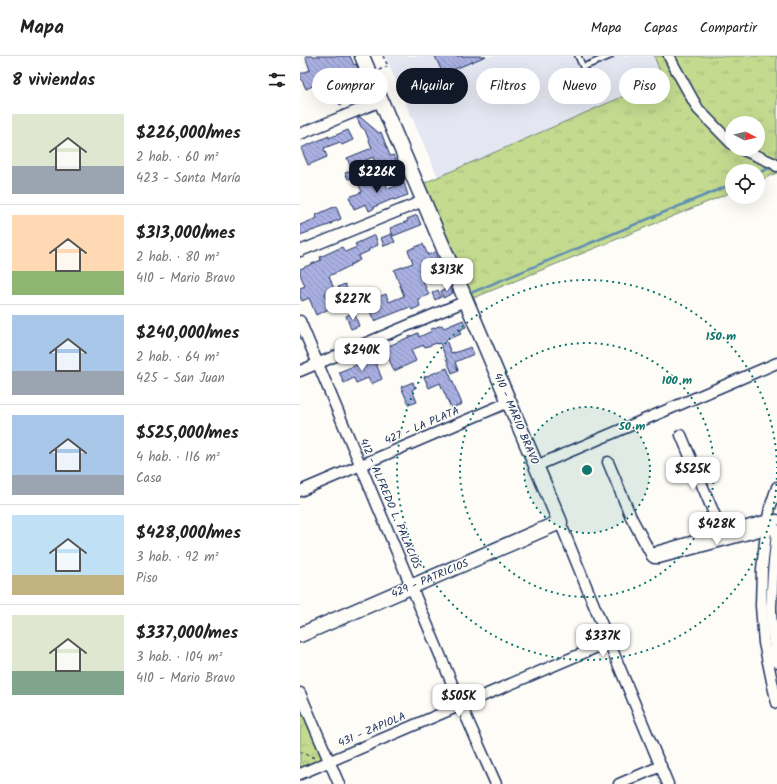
<!DOCTYPE html>
<html lang="es">
<head>
<meta charset="utf-8">
<style>
	body { margin:0; font-family:Kalam,sans-serif; background:#f2f2f2; color:#222; height:100vh; display:flex; flex-direction:column; font-size:15px; white-space:nowrap }
	* { box-sizing:border-box; margin:0 }
	p { font-size:13px; color:#767676 }
	.icon { flex:none; width:22px; height:22px; fill:none; stroke:currentColor; stroke-width:2; stroke-linecap:round; stroke-linejoin:round }
	.map { position:relative; flex:1; overflow:hidden }
	.sheet { display:flex; flex-direction:column; background:#fff; width:300px }
	.sheet>* { flex:none }
	.top-card { position:absolute; left:12px; top:12px; width:380px; height:36px; display:flex; gap:8px }
	.needle { width:26px; rotate:97deg }
	.buttons { position:absolute; left:425px; top:60px; display:grid; gap:8px }
	.buttons a { display:grid; place-items:center; width:40px; height:40px; border-radius:50%; background:#fff; box-shadow:0 4px 16px #0002; font-size:20px }
	.price { position:absolute; translate:-50% -34px; padding:0 9px; border-radius:8px; background:#fff; color:#222; font-size:13px; line-height:26px; filter:drop-shadow(0 1px 2px #0008) }
	.price::after { content:''; position:absolute; left:50%; top:24px; width:12px; height:9px; margin-left:-6px; background:inherit; clip-path:polygon(0 0,100% 0,50% 100%) }
	.price.current { background:#111827; color:#fff }
	ul { padding:0; list-style:none }
	li { display:flex; align-items:center; gap:12px; height:100px; padding:0 12px }
	li+li { border-top:1px solid #e0e0e0 }
	li span { display:grid; place-items:center; flex:none; width:112px; height:80px; border-radius:0px; color:#555 }
	li>.icon { margin-inline-start:auto }
	span .icon { width:48px; height:48px; fill:#fffc; stroke-width:1 }
	li b { font-size:17px }
	h2 { display:flex; justify-content:space-between; align-items:center; height:48px; padding:0 12px; font-size:17px }
	.tag { padding:0 14px; border-radius:18px; background:#fff; box-shadow:0 4px 16px #0002; font-size:14px; line-height:36px }
	.tag.current { background:#111827; color:#fff }
	header { display:flex; align-items:center; gap:24px; box-sizing:border-box; height:56px; padding:0 20px; background:#fff; border-bottom:1px solid #e0e0e0 }
	header strong { font-size:19px }
	nav { display:flex; gap:22px; margin-inline-start:auto; font-size:14px }
	main { display:flex; flex:1; min-height:0 }
	.map>svg:first-child { display:block }
</style>
</head>
<body>
<header>
<strong>Mapa</strong>
<nav><a>Mapa</a><a>Capas</a><a>Compartir</a></nav>
</header>
<main>
<section class="sheet">
<h2>8 viviendas<svg class="icon" aria-label="filters" viewBox="0 0 24 24"><path d="M4 7h16M4 17h16"/><circle cx="9" cy="7" r="2"/><circle cx="15" cy="17" r="2"/></svg></h2>
<ul>
<li><span style="background:linear-gradient(#dfe7d0 65%,#9aa5b1 0)"><svg class="icon" aria-label="home" viewBox="0 0 24 24"><path d="M3 11l9-7 9 7M6 9v11h12V9"/></svg></span><div><b>$226,000/mes</b><p>2 hab. · 60 m²</p><p>423 - Santa María</p></div></li>
<li><span style="background:linear-gradient(#ffd9b3 70%,#8fb573 0)"><svg class="icon" aria-label="home" viewBox="0 0 24 24"><path d="M3 11l9-7 9 7M6 9v11h12V9"/></svg></span><div><b>$313,000/mes</b><p>2 hab. · 80 m²</p><p>410 - Mario Bravo</p></div></li>
<li><span style="background:linear-gradient(#a9c7e8 70%,#9aa5b1 0)"><svg class="icon" aria-label="home" viewBox="0 0 24 24"><path d="M3 11l9-7 9 7M6 9v11h12V9"/></svg></span><div><b>$240,000/mes</b><p>2 hab. · 64 m²</p><p>425 - San Juan</p></div></li>
<li><span style="background:linear-gradient(#a9c7e8 75%,#9aa5b1 0)"><svg class="icon" aria-label="home" viewBox="0 0 24 24"><path d="M3 11l9-7 9 7M6 9v11h12V9"/></svg></span><div><b>$525,000/mes</b><p>4 hab. · 116 m²</p><p>Casa</p></div></li>
<li><span style="background:linear-gradient(#bfe0f5 75%,#c2b280 0)"><svg class="icon" aria-label="home" viewBox="0 0 24 24"><path d="M3 11l9-7 9 7M6 9v11h12V9"/></svg></span><div><b>$428,000/mes</b><p>3 hab. · 92 m²</p><p>Piso</p></div></li>
<li><span style="background:linear-gradient(#dfe7d0 70%,#7fa58c 0)"><svg class="icon" aria-label="home" viewBox="0 0 24 24"><path d="M3 11l9-7 9 7M6 9v11h12V9"/></svg></span><div><b>$337,000/mes</b><p>3 hab. · 104 m²</p><p>410 - Mario Bravo</p></div></li>
</ul>
</section>
<div class="map">
<svg width="477" height="728" viewBox="0 0 477 728">
	<defs>
		<pattern id="grass-tufts" width="24" height="20" patternUnits="userSpaceOnUse"><rect width="24" height="20" fill="#c3da8f"/><path d="M3 7l-1-3M5 7V3M7 7l1-3M15 17l-1-3M17 17v-4M19 17l1-3" fill="none" stroke="#a7bb7e"/></pattern>
		<pattern id="park-crowns" width="20" height="18" patternUnits="userSpaceOnUse"><rect width="20" height="18" fill="#c3da8f"/><path d="M2 6a3 3 0 1 1 6 0M12 15a3 3 0 1 1 6 0" fill="none" stroke="#a7bb7e"/></pattern>
		<pattern id="building-back-hatch" width="6" height="6" patternUnits="userSpaceOnUse"><rect width="6" height="6" fill="#aab1e2"/><path d="M-1 5l2 2M0 0l6 6M5-1l2 2" fill="none" stroke="#8a90ba"/></pattern>
	</defs>
	<rect width="100%" height="100%" fill="#fdfcf7"/>
	<filter id="ink" filterUnits="userSpaceOnUse"><feTurbulence type="fractalNoise" baseFrequency=".025" numOctaves="2"/><feDisplacementMap in="SourceGraphic" scale="8" xChannelSelector="R" yChannelSelector="G"/><feConvolveMatrix kernelMatrix="1 2 1 2 8 2 1 2 1" color-interpolation-filters="sRGB"/></filter>
	<g filter="url(#ink)">
		<!-- built -->
		<path fill="#e4e6f1" d="M85 0H354L363 23 138 121Z"/>
		<!-- grass -->
		<path fill="url(#grass-tufts)" stroke="#6f8476" fill-rule="evenodd" d="M354 0H477V117L458 125V115H432V136L171 243 122 128 363 23ZM432 67H458V93H432Z"/>
		<!-- park -->
		<path fill="url(#park-crowns)" stroke="#6f8476" d="M0 650 23 704 0 714Z"/>
		<g fill="none" stroke-linecap="round" stroke-linejoin="round">
			<!-- stream -->
			<g stroke="#5f8db4" stroke-width="2.5">
				<path d="M458 117 472 111"/>
				<path d="M173 236 432 128"/>
			</g>
		</g>
		<!-- building -->
		<g fill="url(#building-back-hatch)" stroke="#1b2f5e">
			<path d="M5 0H50L54 9 56 8 66 30 51 36 53 40 45 44 46 46 40 49 36 40 24 46 17 28 6 33 0 20V18L10 14Z"/>
			<path d="M135 0H186L143 18Z"/>
			<path d="M60 61 79 77 81 76 90 100 93 99 97 107 78 115 73 101 57 108 61 118 48 123 45 117 52 114 47 102 72 92 65 74 61 71 57 62Z"/>
			<path d="M48 74 53 84 42 89 40 86 24 92 27 101 8 109 1 92 29 80V82Z"/>
			<path d="M70 122 74 131 85 126 88 133 104 127 108 139 94 144 93 143 74 151 75 152 69 155 66 148 54 153 49 141 62 136 58 127Z"/>
			<path d="M36 150 41 163 31 167 32 168 0 179V169L17 162 16 159Z"/>
			<path d="M117 159 121 169 93 180 90 172 108 165 107 163Z"/>
			<path d="M91 178 95 186 84 190 81 182Z"/>
			<path d="M75 179 78 189 69 193V195L58 200 60 204 50 209V210L29 220 34 233 25 237 31 252 16 259 9 242 2 245 0 241V232L5 230 0 218V213L21 204 20 201 42 191 45 196 57 191 55 188Z"/>
			<path d="M123 188 128 199 135 196 143 217 123 225 129 239 118 243 120 250 112 254 110 251 74 265 66 246 86 238 89 246 104 240 94 214 113 207 108 194Z"/>
			<path d="M45 228 52 245 46 248 38 231Z"/>
			<path d="M151 231 153 237 143 242 141 235Z"/>
			<path d="M138 234 141 241 135 244 132 237Z"/>
			<path d="M54 256 59 270 51 273 46 260Z"/>
			<path d="M163 264 166 271 161 273 162 274 159 275 161 278 146 284 151 297 154 296V297L171 291 174 298 155 306 158 314 152 317 140 287 137 288V287L125 291 124 289 111 294 116 305 94 315 84 291 91 289 118 277 119 281 132 275 131 273 142 269 144 272Z"/>
			<path d="M74 302 82 323 71 328 68 322 56 327 54 322 44 327 39 316Z"/>
			<path d="M147 312 162 348 151 352 140 327 129 332 124 321Z"/>
			<path d="M113 326 115 332 112 334 117 346 109 349 101 331Z"/>
		</g>
		<g fill="none" stroke-linecap="round" stroke-linejoin="round">
			<!-- lane casing -->
			<g stroke="#1b2f5e" stroke-width="8">
				<path id="lane" d="M278 0 283 11 310 0"/>
			</g>
			<!-- street casing -->
			<g stroke="#1b2f5e" stroke-width="13">
				<g id="street">
					<path d="M369 0 374 10 398 53 432 88"/>
					<path d="M0 78 81 45"/>
					<path d="M441 93 473 107 477 110"/>
					<path d="M0 195 123 145"/>
					<path d="M0 265 161 649 196 728"/>
					<path d="M0 315 166 245"/>
					<path d="M381 379 418 467 425 476 426 480"/>
					<path d="M308 406 331 461 352 500 354 502H359L467 473 477 474"/>
					<path d="M236 410 477 307"/>
					<path d="M477 431 470 452 467 467 462 513 461 550 464 587 473 630 477 647"/>
					<path d="M0 435 209 346"/>
					<path d="M260 466 309 586 368 728"/>
					<path d="M477 476C474 501 472 526 471 551 471 569 474 588 477 606"/>
					<path d="M352 500 359 495 468 464H477"/>
					<path d="M0 637 39 728"/>
					<path d="M0 718 309 586"/>
					<path d="M319 728 361 710"/>
				</g>
			</g>
			<!-- secondary casing -->
			<g stroke="#1b2f5e" stroke-width="17">
				<path id="secondary" d="M0 579 260 466 62 0"/>
			</g>
			<!-- path -->
			<g stroke="#1b2f5e" stroke-width="1.5" stroke-dasharray="3 3" stroke-linecap="butt">
				<path d="M79 14 88 10 83 0"/>
				<path d="M0 696 15 702"/>
			</g>
			<!-- lane -->
			<use href="#lane" stroke="#fdfcf7" stroke-width="5"/>
			<!-- street -->
			<use href="#street" stroke="#fdfcf7" stroke-width="10"/>
			<!-- secondary -->
			<use href="#secondary" stroke="#fdfcf7" stroke-width="14"/>
		</g>
	</g>
	<!-- distance rings -->
	<circle cx="287" cy="414" r="63" fill="#0f766e" fill-opacity=".12"/>
	<g fill="none" stroke="#0f766e" stroke-width="2" stroke-dasharray="2 4">
		<circle cx="287" cy="414" r="63"/>
		<circle cx="287" cy="414" r="127"/>
		<path d="M477 416A190 190 0 1 1 477 412"/>
	</g>
	<g text-anchor="middle" dominant-baseline="central" stroke-width="3" stroke-linejoin="round" paint-order="stroke">
		<!-- street labels -->
		<g font-size="11" fill="#1b2f5e" stroke="#fdfcf7">
			<text transform="translate(216 363) rotate(67)">410 - MARIO BRAVO</text>
			<text transform="translate(122 370) rotate(-23)">427 - LA PLATA</text>
			<text transform="translate(90 448) rotate(67)">412 - ALFREDO L. PALACIOS</text>
			<text transform="translate(130 523) rotate(-23)">429 - PATRICIOS</text>
			<text transform="translate(72 674) rotate(-23)">431 - ZAPIOLA</text>
		</g>
	</g>
	<circle cx="287" cy="414" r="6" fill="#0f766e" stroke="#fdfcf7" stroke-width="2"/>
	<g font-size="12" text-anchor="middle" font-weight="bold" fill="#0f766e" stroke="#fdfcf7" stroke-width="3" stroke-linejoin="round" paint-order="stroke">
		<text x="421" y="284">150 m</text>
		<text x="377" y="328">100 m</text>
		<text x="332" y="374">50 m</text>
	</g>
</svg>
<div class="buttons">
<a><svg class="needle" viewBox="-14 -14 28 28"><path d="M0-13l5 13h-10z" fill="#e53935"/><path d="M0 13l5-13h-10z" fill="#767676"/></svg></a>
<a><svg class="icon" aria-label="locate" viewBox="0 0 24 24"><circle cx="12" cy="12" r="6"/><path d="M12 2v4M12 18v4M2 12h4M18 12h4"/></svg></a>
</div>
<b class="price current" style="left:77px;top:138px">$226K</b>
<b class="price" style="left:147px;top:236px">$313K</b>
<b class="price" style="left:53px;top:265px">$227K</b>
<b class="price" style="left:62px;top:316px">$240K</b>
<b class="price" style="left:393px;top:435px">$525K</b>
<b class="price" style="left:417px;top:490px">$428K</b>
<b class="price" style="left:303px;top:602px">$337K</b>
<b class="price" style="left:159px;top:662px">$505K</b>
<div class="top-card">
<a class="tag">Comprar</a>
<a class="tag current">Alquilar</a>
<a class="tag">Filtros</a>
<a class="tag">Nuevo</a>
<a class="tag">Piso</a>
</div>
</div>
</main>
</body>
</html>
